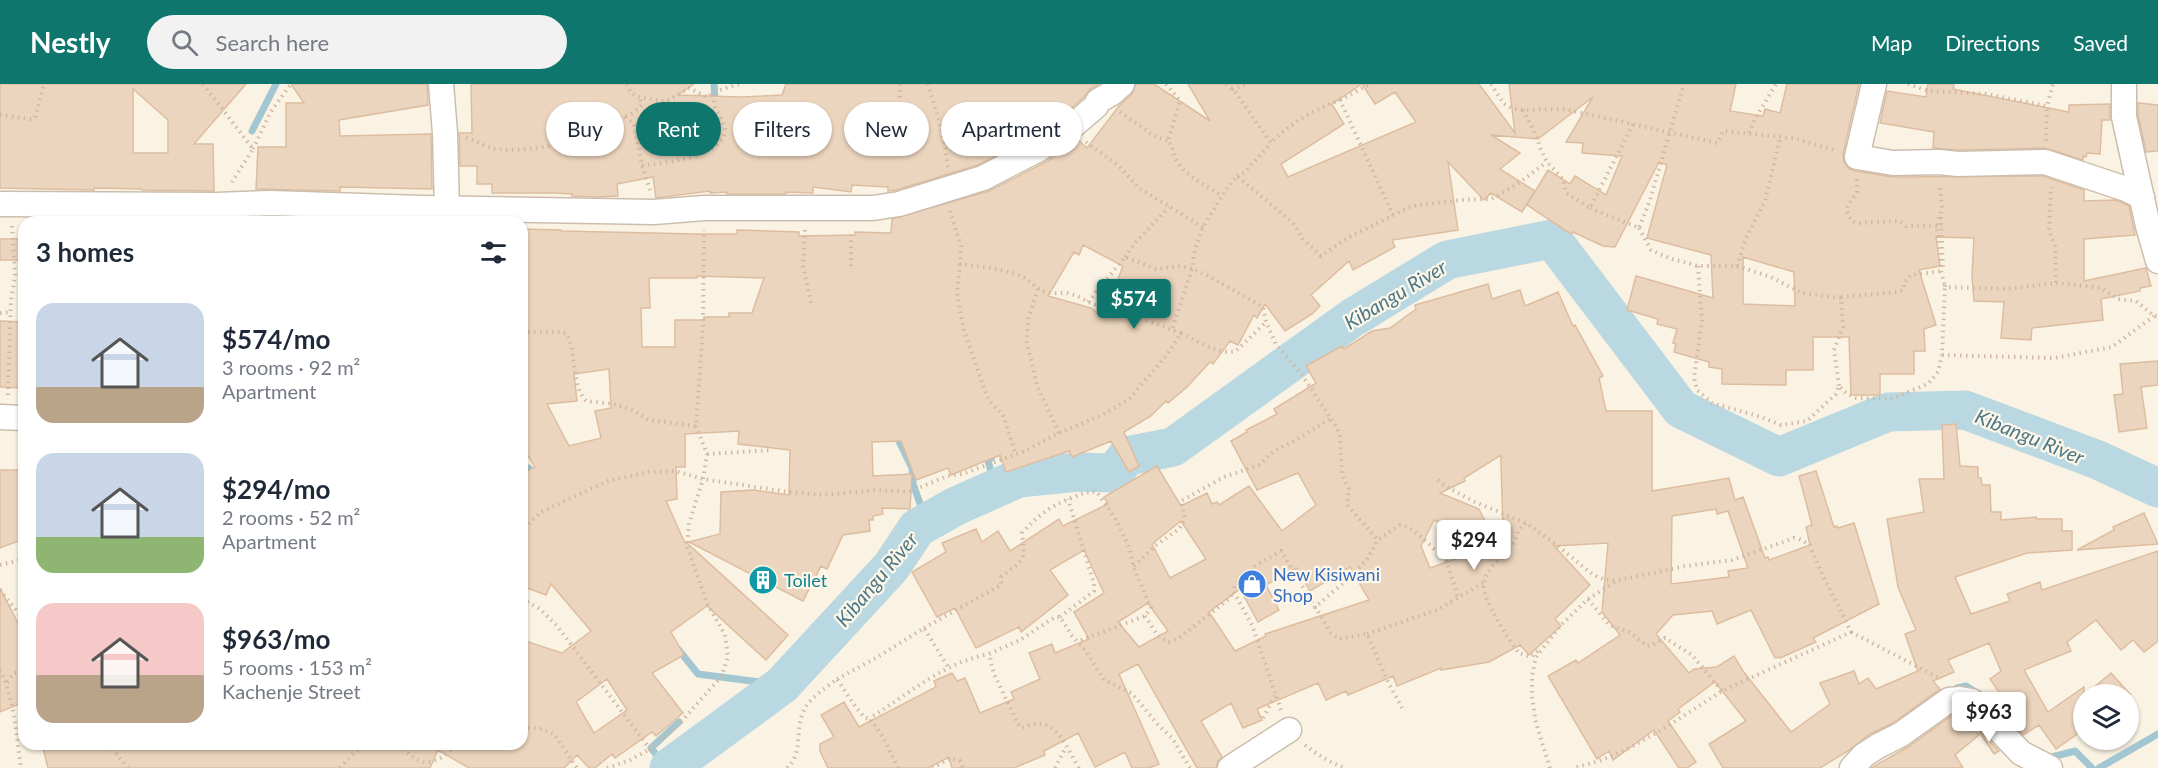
<!DOCTYPE html>
<html lang="en">
<head>
<meta charset="utf-8">
<style>
	body { margin:0; font-family:Lato,sans-serif; background:#f2f2f3; color:#1f2937; height:100vh; display:flex; flex-direction:column; font-size:22px; white-space:nowrap }
	* { box-sizing:border-box; margin:0 }
	p { font-size:20px; color:#747a83 }
	.icon { flex:none; width:33px; height:33px; fill:none; stroke:currentColor; stroke-width:2; stroke-linecap:round; stroke-linejoin:round }
	.map { position:relative; flex:1; overflow:hidden }
	.sheet { position:absolute; left:18px; top:132px; width:510px; height:534px; display:flex; flex-direction:column; background:#fff; border-radius:18px; box-shadow:0 2px 4px #0004 }
	.sheet>* { flex:none }
	.banner { position:absolute; left:546px; top:18px; width:570px; height:54px; display:flex; gap:12px }
	.tools { position:absolute; left:2073px; top:600px; display:grid; gap:12px }
	.tools a { display:grid; place-items:center; width:66px; height:66px; border-radius:50%; background:#fff; box-shadow:0 2px 4px #0004; font-size:30px }
	.price { position:absolute; translate:-50% -51px; padding:0 14px; border-radius:6px; background:#fff; color:#222; font-size:20px; line-height:39px; filter:drop-shadow(0 2px 3px #0008) }
	.price::after { content:''; position:absolute; left:50%; top:36px; width:18px; height:14px; margin-left:-9px; background:inherit; clip-path:polygon(0 0,100% 0,50% 100%) }
	.price.active { background:#0f766e; color:#fff }
	ul { padding:0; list-style:none }
	li { display:flex; align-items:center; gap:18px; height:150px; padding:0 18px }
	li span { display:grid; place-items:center; flex:none; width:168px; height:120px; border-radius:18px; color:#555 }
	li>.icon { margin-inline-start:auto }
	span .icon { width:72px; height:72px; fill:#fffc; stroke-width:1 }
	li b { font-size:26px }
	h2 { display:flex; justify-content:space-between; align-items:center; height:72px; padding:0 18px; font-size:26px }
	.chip { padding:0 21px; border-radius:27px; background:#fff; box-shadow:0 2px 4px #0004; font-size:21px; line-height:54px }
	.chip.active { background:#0f766e; color:#fff }
	header { display:flex; align-items:center; gap:36px; box-sizing:border-box; height:84px; padding:0 30px; background:#0f766e; color:#fff }
	header strong { font-size:28px }
	nav { display:flex; gap:33px; margin-inline-start:auto; font-size:21px }
	.search { width:420px; height:54px; background:#f2f2f3; display:flex; align-items:center; gap:15px; box-sizing:border-box; padding:0 21px; border-radius:33px; color:#747a83; font-size:22px }
	.map>svg:first-child { display:block }
</style>
</head>
<body>
<header>
<strong>Nestly</strong>
<div class="search"><svg class="icon" aria-label="search" viewBox="0 0 24 24"><circle cx="10" cy="10" r="6"/><path d="M15 15l6 6"/></svg>Search here</div>
<nav><a>Map</a><a>Directions</a><a>Saved</a></nav>
</header>
<div class="map">
<svg width="2158" height="684" viewBox="0 0 2158 684">
	<rect width="100%" height="100%" fill="#faf3e4"/>
	<g fill="none" stroke-linecap="round" stroke-linejoin="round">
		<!-- stream -->
		<g stroke="#a2c6d2" stroke-width="7">
			<path d="M714 0 715 19"/>
			<path d="M252 47 276 0"/>
			<path d="M896 351 912 384 913 400 927 439"/>
			<path d="M991 369 992 373 988 377 996 404"/>
			<path d="M522 385 529 384 534 394"/>
			<path d="M678 565 698 590 782 601"/>
			<path d="M1953 607 1957 604 1966 602 1980 611"/>
			<path d="M2048 674 2075 667 2092 684"/>
			<path d="M667 684 651 664 679 638"/>
			<path d="M2099 684 2158 650"/>
		</g>
		<!-- river -->
		<path stroke="#bad8e1" stroke-width="39" d="M669 684 782 601 891 483 917 444 956 422 1019 394 1078 388 1114 389 1127 372 1173 363 1352 234 1447 176 1552 155 1681 325 1779 373 1888 328 1965 326 2098 376 2158 404"/>
	</g>
	<!-- building -->
	<g fill="#ecd5be" stroke="#ddbda0" stroke-width="1.5" fill-rule="evenodd">
		<path d="M0 0H246L194 60H213L214 107 142 106V105L94 104V106L0 104ZM133 5 168 36V69H133Z"/>
		<path d="M291 0H427L428 21 339 36 340 52 431 50 432 105 340 103V107L256 105 258 63H286V19H304Z"/>
		<path d="M471 0H694L678 11 741 13 782 11 786 0H1099L1090 5 1084 13 1060 34 1032 53 978 81 896 106 888 107V103L852 101 851 108 813 103V109L786 108V110H727V108L710 109V107L656 114 653 93 617 100 618 112 598 113 572 112V110L555 109H492V100H477V82H460L459 49H472Z"/>
		<path d="M1136 0H1154L1210 37 1188 0H1479L1515 49 1509 0H1736L1730 27 1763 32 1765 25 1780 29 1787 0H1859L1843 70 1844 78 1848 84 1855 87 1893 93 2043 92 2084 106V117L2115 116 2121 118 2129 122 2135 151 2084 155V197L2146 184 2151 202 2140 204V207L2101 215 2103 236 2032 244 2031 256 2001 254 2004 218 1974 217 1972 191 1974 154 1936 153 1940 182 1919 186 1936 241 1924 245 1925 267H1914V290H1880V311H1851L1849 253H1813V286H1786V301L1722 300V285L1709 283V278L1674 268 1676 260 1673 259 1677 245 1657 240 1658 235 1627 226 1636 192 1713 214 1711 171 1647 154 1667 81 1659 78 1615 163 1603 162 1573 148 1571 150 1527 121 1548 86 1570 100 1575 92 1606 111 1622 72 1582 69 1583 59 1566 58 1593 13 1538 55 1491 51 1520 69 1500 85 1535 107 1522 128 1491 109 1484 116 1448 78 1458 146 1392 156 1395 163 1353 186 1349 177 1311 211 1320 222 1312 230 1285 247 1265 220 1257 234 1254 231 1238 261 1230 257 1213 280 1210 278 1187 303 1168 319 1166 317 1151 332 1124 348 1139 382 1129 388 1111 357 1072 373 1069 367 1006 388 1000 371 951 391 948 384 916 396 901 357 872 358 873 392 912 390 910 425 882 424 883 430 873 432V436H869L870 447 843 451 827 485 821 482 803 517 689 458 720 450 721 408 753 406 789 411 790 366 738 360 739 347 685 350V383H676L677 415 666 417 685 459H687L788 551 766 576 707 522 671 548 684 571 652 589 683 629 656 652 652 648 615 674 612 670 595 684H589L577 671 564 684H469L438 666 430 684H48L42 660H522V556L562 569 591 547 551 500 546 511 522 502V390L535 383 522 362V145L561 146V147L697 150H737V146L799 148V152L855 151V148L891 149 892 135 989 107 1046 78 1078 56 1087 64 1119 22 1132 10ZM1362 0 1375 20 1395 8 1416 38 1288 93 1281 80 1344 40 1332 20ZM1083 161 1123 182 1103 233 1091 224 1048 212 1074 168 1079 171ZM1743 173 1794 188 1795 222 1743 220ZM697 192 764 194 752 229H729V233H704V236H675V263H642L641 224H650L649 194H697ZM609 285 611 324 595 327 601 354 569 362 547 320 577 317 574 290ZM607 595 627 626 594 649 576 618Z"/>
		<path d="M1928 0H1954L1953 5 2069 28V21L2110 20V36H2102L2100 70 2087 69 2086 73 2083 72V76L2045 64 1959 66 1933 64 1934 48 1880 39 1887 7 1926 13Z"/>
		<path d="M2138 19 2158 21V67L2146 68 2138 31Z"/>
		<rect x="0" y="155" width="24" height="21"/>
		<path d="M1488 200 1492 215 1520 206 1525 222 1558 208 1573 242 1575 241 1603 292 1599 294 1606 327H1652V407L1729 394 1735 416 1743 413 1765 474 1768 473 1769 476 1810 461 1806 443 1812 441 1799 392 1816 387 1834 443 1837 442 1838 444 1854 439 1879 520 1813 554 1816 558 1780 574 1779 573 1775 574 1751 526 1717 540 1712 527 1673 531 1656 550 1689 589 1694 585 1717 583 1734 572 1743 587 1791 648 1830 620 1820 599 1854 587 1859 600 1868 594 1876 605 1918 587 1905 550 1916 546 1898 503 1887 435 1924 428 1919 395H1944L1942 341 1956 340 1960 382 1978 383V394H1981L1982 401H1990L1991 428H2001V436L2036 433V435H2062V447H2072V466L2027 469 1955 493 1971 530 2010 517 2007 510 2040 498 2042 506 2158 467V557L2144 568 2133 556 2121 566 2096 536 2067 558 2071 567 2024 586 2048 628 2084 603V645L2056 665 2039 641 2023 651 1997 623 2005 617 1990 595 2001 587 1989 559 1948 576 1954 588 1933 597 1940 605 1893 639 1870 650 1848 667 1820 684H1723L1709 660 1746 637 1715 598 1678 625 1680 628 1668 637 1696 678 1687 684H1679L1654 646 1613 676 1609 667 1597 675 1548 592 1576 576 1578 579 1620 551 1602 528 1608 459 1554 462 1590 501 1555 535 1561 542 1529 571 1520 561 1489 578 1441 586V584L1397 602 1393 592 1348 611 1346 607 1326 616 1318 599 1257 625 1262 636 1243 644 1231 619 1201 637 1222 673 1218 677 1216 684H1197L1138 580 1119 590 1159 680 1149 684H1132L1125 668 1095 683 1078 649 1044 667 1045 671 1014 684H952L949 673 928 684H828L820 667V660L834 653 821 631 844 618 859 643 936 603 934 597 952 589 957 597 965 594 980 629 1014 615 1011 608 1040 595 1029 569 1052 560 1055 569 1089 555 1074 528 1104 509 1084 466 1050 486 1068 511 1021 548 1019 543 976 564 955 524 937 533 912 488 946 468 942 459 976 445 982 458 998 447 1010 467 1059 435 1063 442 1108 420 1104 413 1157 382 1181 422 1207 409 1212 420 1217 418 1219 421 1249 402 1282 447 1316 421 1308 407 1298 389 1257 406 1231 357 1247 348 1246 346 1277 330 1274 325 1313 301 1316 299 1306 282 1342 262 1344 265 1372 247 1390 244 1416 225 1415 221ZM1501 371V379L1504 475 1479 425 1440 409 1465 397 1464 394ZM1716 425 1717 430 1728 427 1748 484 1728 487 1729 493 1671 500 1672 432ZM1434 436 1495 461 1430 484 1421 462ZM1181 437 1206 475 1170 494 1152 460ZM1350 483 1369 516 1265 550 1266 552 1235 567 1209 528 1240 505 1258 538 1279 526 1266 501 1297 484 1310 507ZM1148 519 1168 547 1139 563 1118 538Z"/>
		<path d="M0 237 24 238V304L0 303Z"/>
		<path d="M2158 277V301L2141 303 2147 344 2119 348 2114 311 2123 310 2120 280Z"/>
		<path d="M0 386H24V455L0 464Z"/>
		<path d="M2144 429 2158 460 2077 466 2114 446 2113 443Z"/>
		<path d="M0 504 24 551V618L0 628Z"/>
		<path d="M2111 589 2130 610H2086Z"/>
		<path d="M1959 629 1979 651 1955 671 1963 684H1871L1908 663 1954 630Z"/>
		<path d="M1974 640 1999 667 1994 670Z"/>
	</g>
	<g fill="none" stroke-linecap="round" stroke-linejoin="round">
		<!-- street casing -->
		<g stroke="#ccbeae" stroke-width="27">
			<g id="street">
				<path d="M441 0 445 49 447 124"/>
				<path d="M1874 0 1857 73 1893 79 1939 78 1958 80 2045 78 2126 105 2142 113"/>
				<path d="M2124 0V33L2148 142 2158 177"/>
				<path d="M0 120 217 121 271 119 421 124 654 128 704 124H873L899 120 983 94 1039 65 1069 45 1096 22 1098 17 1112 9 1122 0"/>
				<path d="M0 333 24 334"/>
				<path d="M1230 684 1289 646"/>
				<path d="M1852 684 1864 671 1878 662 1900 651 1949 616 1960 615 1972 617 2021 669 2050 684"/>
			</g>
		</g>
		<!-- path -->
		<g stroke="#d1b8a2" stroke-width="4" stroke-dasharray="1.5 4.5" stroke-linecap="butt">
			<path d="M203 0 253 65 232 98"/>
			<path d="M627 0 631 9 639 13 661 17H667L689 4 707 13 714 8 739 0"/>
			<path d="M900 0 899 31 901 43"/>
			<path d="M928 0 943 50 948 83"/>
			<path d="M1166 0 1180 17 1168 57C1174 64 1173 72 1178 79 1189 94 1207 102 1222 112"/>
			<path d="M1226 0 1235 8 1271 59C1285 42 1319 23 1340 16L1393 131"/>
			<path d="M1491 0 1504 20 1511 24 1523 26 1564 25 1717 59 1723 47 1793 54 1837 67"/>
			<path d="M1908 0 1929 7 1986 10 2047 22 2053 0"/>
			<path d="M1232 5 1248 0"/>
			<path d="M1340 16 1370 0"/>
			<path d="M1523 26 1537 53 1540 64 1547 78 1563 95 1566 109 1590 124 1633 40"/>
			<path d="M1120 28 1154 52 1168 57"/>
			<path d="M0 31 30 35 35 34 44 0"/>
			<path d="M625 33 633 39 635 46 642 81 650 106"/>
			<path d="M1749 49 1755 35 1776 0"/>
			<path d="M466 54C475 56 483 62 492 64 510 69 559 63 575 54 582 50 587 45 595 42 612 37 630 34 642 21L639 13"/>
			<path d="M2046 57 2047 22"/>
			<path d="M1086 58 1119 82 1140 105 1203 143"/>
			<path d="M253 65 270 29 291 0"/>
			<path d="M642 81C663 80 720 73 725 48 726 39 717 29 715 22 713 17 714 12 714 8"/>
			<path d="M1237 92 1244 89 1271 59"/>
			<path d="M1857 95V108L1846 125C1852 143 1858 139 1874 138 1883 138 1891 137 1900 137L1906 142H1942"/>
			<path d="M1590 124 1639 144 1650 116 1684 0"/>
			<path d="M950 127 961 162 960 180C981 183 1003 184 1023 193 1031 197 1036 205 1045 208 1053 211 1061 208 1068 209 1078 211 1085 217 1093 220 1120 229 1146 235 1172 246"/>
			<path d="M1941 133 1943 185"/>
			<path d="M1639 144 1651 166 1669 174 1698 182H1737L1771 193 1802 209 1841 214 1843 243 1834 266 1839 302"/>
			<path d="M805 146 803 182 811 219"/>
			<path d="M1125 173 1135 159 1169 123"/>
			<path d="M960 180 957 209 964 247 987 312 990 318 1003 331 1016 371"/>
			<path d="M851 182V146"/>
			<path d="M1698 182 1702 237 1694 294 1697 306 1712 319 1761 333 1781 341 1807 337 1836 310 1839 302 1847 310 1856 314 1891 315 1928 300 1938 288 1942 271 1945 203 1941 187 1937 142 1942 124 1940 100"/>
			<path d="M1737 182 1746 154 1765 117 1780 54"/>
			<path d="M2056 199 2101 204 2118 215 2136 217 2154 232H2158"/>
			<path d="M1945 201V203L2006 205 2056 199 2055 162 2049 146 2051 103"/>
			<path d="M1038 205 1028 236 1027 258 1037 302 1059 349"/>
			<path d="M1841 213 1898 208 1904 205V199L1911 191 1942 187"/>
			<path d="M1088 218 1125 173 1156 185 1182 182 1192 185 1209 192 1263 223 1266 238 1276 260 1302 291 1337 344 1340 353 1342 391 1349 405 1347 421 1378 456"/>
			<path d="M0 229 12 228"/>
			<path d="M522 248H558L567 250C577 270 571 301 586 317L614 320 635 327 648 336 696 342 703 243 704 146"/>
			<path d="M1181 249 1172 246 1192 185 1195 165 1203 143 1225 107 1237 92 1293 139 1303 155 1321 172 1347 154 1412 122 1461 116 1491 115 1516 101 1547 78"/>
			<path d="M1942 271 2054 274 2112 263 2154 232"/>
			<path d="M8 311 11 216 15 192 12 142"/>
			<path d="M707 370 773 366"/>
			<path d="M1438 396 1445 402 1475 418 1526 439 1553 458 1592 490 1605 496H1619L1686 482 1732 476 1794 454 1799 455 1810 461C1821 492 1838 519 1851 548L1722 607 1660 647 1629 664 1602 676 1574 684"/>
			<path d="M1526 439C1516 445 1518 454 1512 462 1503 473 1486 484 1484 499 1481 514 1509 556 1519 569L1531 573 1538 567"/>
			<path d="M522 450 532 436 541 428 608 397 648 388 675 387 703 395 789 408 823 411 879 406 909 408 947 392 962 390 1025 367 1059 349 1102 331 1129 315 1167 271 1181 249C1198 257 1217 271 1236 267L1266 238"/>
			<path d="M0 481 24 475"/>
			<path d="M1134 482 1156 461 1179 445 1185 435 1181 417 1224 393 1259 381 1274 367 1296 356 1330 335"/>
			<path d="M0 506 19 530 24 541"/>
			<path d="M522 515 540 525 557 542 650 665 682 637 703 613 721 593 728 573 725 551 707 519 687 462 689 440 703 395 707 370 696 342"/>
			<path d="M1588 515 1609 541 1629 548 1647 562 1652 561 1665 554 1692 571 1722 607"/>
			<path d="M1314 524 1341 501 1366 477 1378 456 1400 441C1418 444 1429 464 1445 473L1458 513"/>
			<path d="M1145 532 1158 552 1169 558 1179 554 1230 514 1233 507"/>
			<path d="M1060 533 1094 507V500L1068 415"/>
			<path d="M924 544 1001 501V493C1024 475 1026 479 1022 449 1036 433 1049 423 1069 415 1079 411 1086 407 1097 408L1115 434 1130 465 1133 482 1151 524 1145 532 1079 557"/>
			<path d="M1851 548 1941 595"/>
			<path d="M1367 550 1437 526 1483 499"/>
			<path d="M0 586C15 617 16 650 21 684"/>
			<path d="M837 595 876 574 924 544 948 583"/>
			<path d="M7 598 14 589 24 587"/>
			<path d="M1281 626 1252 541 1233 507 1235 501 1249 490 1255 482 1281 467 1331 549 1339 555 1367 550 1388 598 1402 624"/>
			<path d="M1263 634 1275 612"/>
			<path d="M522 643 542 645 554 650 577 684"/>
			<path d="M108 660 128 684"/>
			<path d="M399 660C420 684 434 684 457 660"/>
			<path d="M1305 661C1318 671 1330 679 1346 684"/>
			<path d="M340 684 362 660"/>
			<path d="M607 684 630 676 650 665"/>
			<path d="M787 684C802 671 796 649 802 631 807 615 825 605 837 595L855 622 864 633 871 636"/>
			<path d="M898 684 883 653 871 636 873 632C910 609 945 578 989 570"/>
			<path d="M932 684 951 674 960 677 963 684"/>
			<path d="M1055 684 1066 663"/>
			<path d="M1079 684C1064 660 1055 628 1022 644L1018 640 994 590 989 570 1020 556 1055 533H1060L1072 552 1085 566 1104 596 1131 609 1135 613 1158 641 1172 654 1190 684"/>
			<path d="M1550 684 1536 639 1532 613V592L1536 573 1562 540 1588 515 1618 496"/>
		</g>
		<!-- street -->
		<use href="#street" stroke="#fff" stroke-width="24"/>
	</g>
	<!-- icons -->
	<defs>
		<g id="building-disc" transform="scale(1.5)"><circle r="9.5" fill="#0f9aa8" stroke="#fdf7e9"/><path d="M-4-6H4V6H1V3H-1V6H-4ZM-2.5-4.3h1.7v1.8h-1.7ZM.8-4.3h1.7v1.8H.8ZM-2.5-1h1.7V.8h-1.7ZM.8-1h1.7V.8H.8Z" fill="#fff"/></g>
		<g id="shop-disc" transform="scale(1.5)"><circle r="9.5" fill="#3f7fe0" stroke="#fdf7e9"/><path d="M-5-2.5h2.3a2.7 3.5 0 0 1 5.4 0H5L5.5 6h-11ZM-1.5-2.5h3a1.5 2.3 0 0 0-3 0Z" fill="#fff"/></g>
	</defs>
	<g fill-rule="evenodd">
		<use href="#building-disc" x="763" y="496"/>
		<use href="#shop-disc" x="1252" y="500"/>
	</g>
	<g text-anchor="middle" dominant-baseline="central" stroke-width="4.5" stroke-linejoin="round" paint-order="stroke">
		<!-- shop labels -->
		<g font-size="18" fill="#366cbe" stroke="#fdf7e9" text-anchor="start">
			<text x="1273" y="490">New Kisiwani<tspan x="1273" dy="21">Shop</tspan></text>
		</g>
		<!-- culture labels -->
		<g font-size="18" fill="#0d838f" stroke="#fdf7e9" text-anchor="start">
			<text x="784" y="496">Toilet</text>
		</g>
		<!-- water labels -->
		<g font-size="20" font-style="italic" fill="#4c7887" stroke="#fdf7e9">
			<text transform="translate(1395 210) rotate(-31)">Kibangu River</text>
			<text transform="translate(2030 352) rotate(22)">Kibangu River</text>
			<text transform="translate(876 495) rotate(-50)">Kibangu River</text>
		</g>
	</g>
</svg>
<div class="tools">
<a><svg class="icon" aria-label="layers" viewBox="0 0 24 24"><path d="M12 4l9 5-9 5-9-5zM3 14l9 5 9-5"/></svg></a>
</div>
<b class="price active" style="left:1134px;top:246px">$574</b>
<b class="price" style="left:1474px;top:487px">$294</b>
<b class="price" style="left:1989px;top:659px">$963</b>
<div class="banner">
<a class="chip">Buy</a>
<a class="chip active">Rent</a>
<a class="chip">Filters</a>
<a class="chip">New</a>
<a class="chip">Apartment</a>
</div>
<section class="sheet">
<h2>3 homes<svg class="icon" aria-label="filters" viewBox="0 0 24 24"><path d="M4 7h16M4 17h16"/><circle cx="9" cy="7" r="2"/><circle cx="15" cy="17" r="2"/></svg></h2>
<ul>
<li><span style="background:linear-gradient(#c9d6e8 70%,#b9a48a 0)"><svg class="icon" aria-label="home" viewBox="0 0 24 24"><path d="M3 11l9-7 9 7M6 9v11h12V9"/></svg></span><div><b>$574/mo</b><p>3 rooms · 92 m²</p><p>Apartment</p></div></li>
<li><span style="background:linear-gradient(#c9d6e8 70%,#8fb573 0)"><svg class="icon" aria-label="home" viewBox="0 0 24 24"><path d="M3 11l9-7 9 7M6 9v11h12V9"/></svg></span><div><b>$294/mo</b><p>2 rooms · 52 m²</p><p>Apartment</p></div></li>
<li><span style="background:linear-gradient(#f6c9c9 60%,#b9a48a 0)"><svg class="icon" aria-label="home" viewBox="0 0 24 24"><path d="M3 11l9-7 9 7M6 9v11h12V9"/></svg></span><div><b>$963/mo</b><p>5 rooms · 153 m²</p><p>Kachenje Street</p></div></li>
</ul>
</section>
</div>
</body>
</html>
